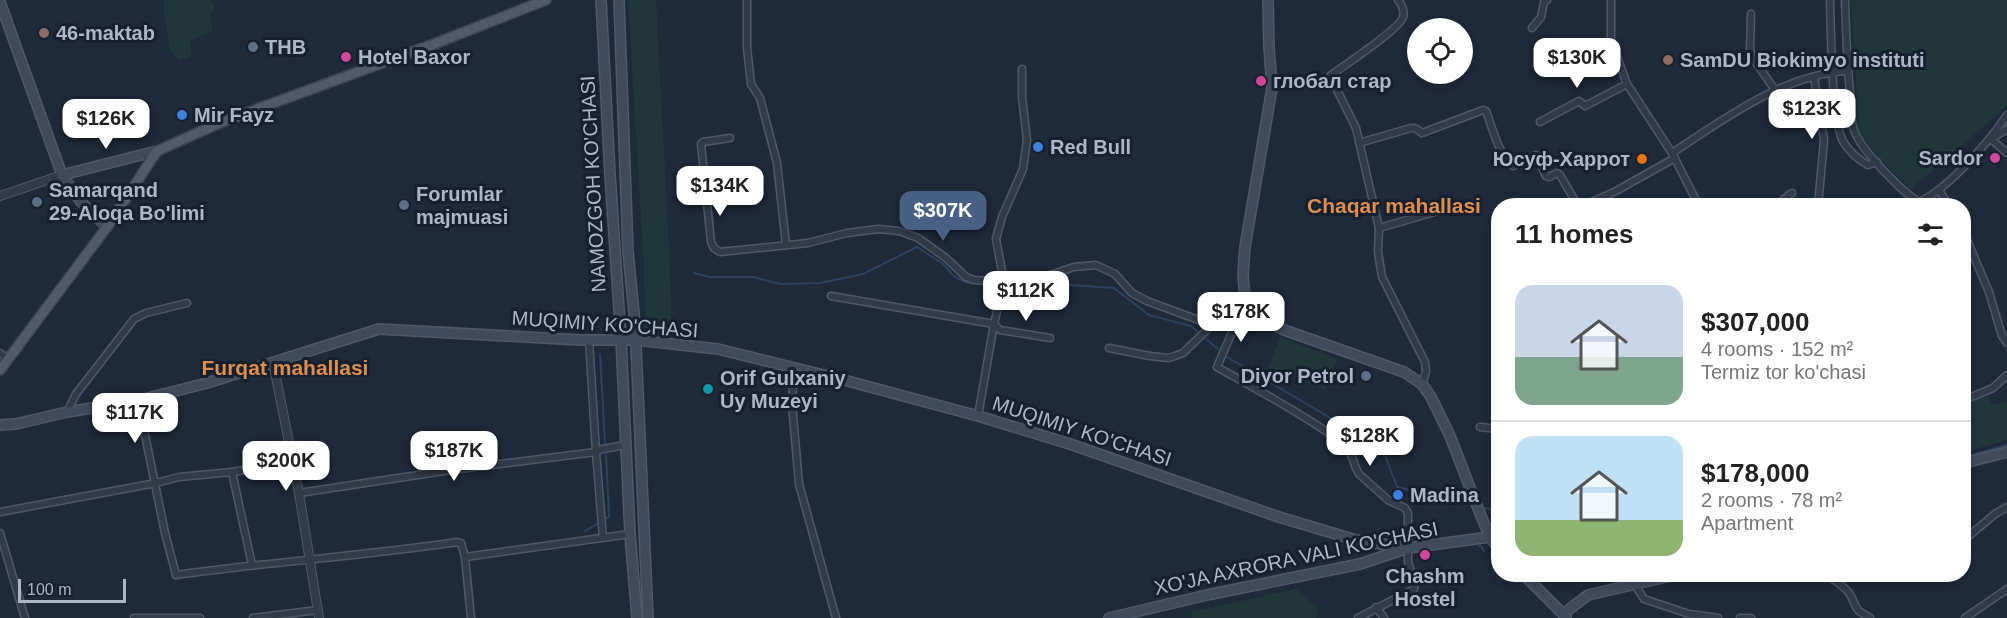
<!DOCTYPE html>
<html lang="en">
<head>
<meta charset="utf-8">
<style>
	body { margin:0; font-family:Arial,sans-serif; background:#f6f6f6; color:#222; height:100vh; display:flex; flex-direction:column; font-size:22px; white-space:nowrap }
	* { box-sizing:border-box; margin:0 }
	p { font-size:20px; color:#767676 }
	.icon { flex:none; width:33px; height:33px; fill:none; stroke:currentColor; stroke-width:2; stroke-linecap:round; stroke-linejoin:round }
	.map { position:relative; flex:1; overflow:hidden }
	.drawer { position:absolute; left:1491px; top:198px; width:480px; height:384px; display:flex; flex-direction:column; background:#fff; border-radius:24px; box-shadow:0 3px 9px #0003 }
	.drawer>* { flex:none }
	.buttons { position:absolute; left:1407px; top:18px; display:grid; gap:12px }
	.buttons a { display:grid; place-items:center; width:66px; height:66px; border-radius:50%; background:#fff; box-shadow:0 3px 9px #0003; font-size:30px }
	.scale { position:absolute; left:18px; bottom:15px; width:108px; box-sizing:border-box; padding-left:6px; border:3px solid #abb6c6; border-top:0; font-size:16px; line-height:21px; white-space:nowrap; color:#abb6c6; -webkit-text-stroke:4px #17202e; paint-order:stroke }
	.price { position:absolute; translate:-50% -51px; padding:0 14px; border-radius:12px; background:#fff; color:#222; font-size:20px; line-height:39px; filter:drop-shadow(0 2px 3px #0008) }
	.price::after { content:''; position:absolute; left:50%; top:36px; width:18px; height:14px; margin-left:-9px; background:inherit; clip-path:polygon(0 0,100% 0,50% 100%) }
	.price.current { background:#496085; color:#fff }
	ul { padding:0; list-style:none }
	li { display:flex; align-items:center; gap:18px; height:150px; padding:0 24px }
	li+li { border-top:2px solid #e0e0e0 }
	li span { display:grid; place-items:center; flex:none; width:168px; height:120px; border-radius:18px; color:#555 }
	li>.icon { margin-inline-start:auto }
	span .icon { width:72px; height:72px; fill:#fffc; stroke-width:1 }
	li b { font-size:26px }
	h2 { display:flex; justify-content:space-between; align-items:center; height:72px; padding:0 24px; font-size:26px }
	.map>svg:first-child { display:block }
</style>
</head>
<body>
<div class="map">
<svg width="2007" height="618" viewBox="0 0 2007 618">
	<rect width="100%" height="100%" fill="#1e2939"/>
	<!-- green -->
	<g fill="#20373a">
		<path d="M164 0H210L215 5 211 13 212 32 190 40 191 56 179 60 170 50 164 15Z"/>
		<path d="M628 0H656C661 111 669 222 672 334L645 332 644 267Z"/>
		<path d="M1851 0H2007V106L1911 189 1881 160 1859 132Z"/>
		<path d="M1280 337 1337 359 1325 390 1268 368Z"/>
		<path d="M1988 395 1992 405 2007 402V440L1964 452V404Z"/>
		<path d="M1296 589 1317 607 1316 618H1192L1191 612Z"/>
	</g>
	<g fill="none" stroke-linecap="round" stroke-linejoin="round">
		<!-- stream -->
		<g stroke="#2d4260" stroke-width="2">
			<path d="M694 273 710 277H753L780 284 820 283 863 274 917 247 943 264 955 277 966 282 995 286"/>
			<path d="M1007 285 1039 283 1114 288 1149 315 1191 326 1197 331"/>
			<path d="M1206 339 1218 349"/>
			<path d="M600 354 605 443"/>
			<path d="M1227 357 1371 442 1385 455 1397 487 1466 504"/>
			<path d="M1964 457 2007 445"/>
			<path d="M1484 508 1498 511"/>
			<path d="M585 531 609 517 606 454"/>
			<path d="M1479 546H1481L1484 551"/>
			<path d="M1604 574 1614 582 1645 574"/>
		</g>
		<!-- minor casing -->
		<g stroke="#4f5967" stroke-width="9">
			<g id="minor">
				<path d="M747 0V48L751 84 760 98 777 163 786 245"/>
				<path d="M1398 0C1402 5 1405 10 1403 17 1400 29 1343 66 1330 76L1356 128 1379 228 1378 252 1382 277 1425 362 1426 372 1422 384"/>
				<path d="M1611 0V40L1627 84 1672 153 1699 206"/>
				<path d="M1830 0C1831 28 1831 123 1844 143 1850 152 1859 160 1868 165L1877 162"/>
				<path d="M1845 0C1846 31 1847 62 1850 93 1851 105 1850 119 1854 130 1860 149 1902 192 1919 202"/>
				<path d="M1751 14 1750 49 1752 57 1775 90"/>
				<path d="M1532 28 1541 17 1544 2 1547 0"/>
				<path d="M1814 77 1824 140 1818 206"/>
				<path d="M1540 122 1579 101 1585 106 1627 84"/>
				<path d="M1994 137 2007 129"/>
				<path d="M730 138 703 142 701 144 711 242 714 248 720 252 808 243 847 233 878 229 899 231 918 238 946 258 966 277 974 280 1004 282 1038 279 1074 267 1096 265 1115 274 1132 293 1147 301 1212 325"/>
				<path d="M1991 139 2007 153"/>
				<path d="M1359 143 1411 128H1415L1422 133 1483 110 1486 111C1492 127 1500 158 1513 166L1536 155 1546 176 1549 177 1557 173 1560 175 1578 206"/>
				<path d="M1672 153C1724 119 1784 74 1848 71"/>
				<path d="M1939 190 1949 206"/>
				<path d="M1919 202C1948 189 1989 142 2007 115"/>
				<path d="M1583 206 1616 191 1675 158"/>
				<path d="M1775 206 1792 193"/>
				<path d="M1379 228 1445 209"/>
				<path d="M1964 233 1989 292 2002 336 2007 343"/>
				<path d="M831 296 994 324 1000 330 1050 338"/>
				<path d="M1242 309 1217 367C1251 386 1286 405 1318 426 1327 432 1338 438 1345 445 1354 455 1353 465 1359 474L1388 500 1405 508 1408 513V562L1415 583 1414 589 1358 618"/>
				<path d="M589 340 596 452 603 538"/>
				<path d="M1109 348 1150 356 1168 358 1175 356 1183 353 1212 325 1226 321 1242 309"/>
				<path d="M0 353 9 360"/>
				<path d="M794 367 792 404 799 484 836 618"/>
				<path d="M140 400 144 430 165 533 176 575C270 562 363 556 457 542L461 543 465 557 630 534"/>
				<path d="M1964 400 1993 388 2007 375"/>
				<path d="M67 412 76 394 134 319 146 313 187 303"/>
				<path d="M978 416 994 324 1004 282 996 239 1002 217 1023 169 1027 140 1022 97V69"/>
				<path d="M1480 427 1498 429"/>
				<path d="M232 472 252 565"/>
				<path d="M299 493 451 470 596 452 602 449 626 445"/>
				<path d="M0 512 156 483 179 477 232 472 294 462"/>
				<path d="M0 533 25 618"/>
				<path d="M1964 540 1995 514 2007 507"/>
				<path d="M465 557 471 618"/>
				<path d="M1826 574C1834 580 1843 585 1849 593 1853 598 1854 605 1858 610 1862 614 1867 615 1870 618"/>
				<path d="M1635 585 1644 599 1689 614 1718 618"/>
				<path d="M1376 607 1384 618"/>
				<path d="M134 618H200"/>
				<path d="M253 618 318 610"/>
				<path d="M1740 618H1751"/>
				<path d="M1965 618 2007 589"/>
			</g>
		</g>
		<!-- tertiary casing -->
		<g stroke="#4f5967" stroke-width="10">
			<g id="tertiary">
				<path d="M0 196 62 175"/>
				<path d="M273 362 299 493 319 618"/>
			</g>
		</g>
		<!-- secondary casing -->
		<g stroke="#4f5967" stroke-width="12">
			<g id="secondary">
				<path d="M601 0 610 174 621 339 630 534 637 618"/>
				<path d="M619 0 628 251 635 324 648 618"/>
				<path d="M1268 0 1269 47 1272 88 1245 247 1243 275 1245 299 1248 306 1255 314 1284 330 1404 372 1422 384 1431 397 1450 436 1481 516 1490 537 1498 548"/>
				<path d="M0 2 62 175 81 202 107 227"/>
				<path d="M62 175 157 151"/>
				<path d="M0 425 16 424 67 412 140 400 207 383 379 329 581 340H636L718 349 844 380 978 416 1070 444 1279 517 1356 540 1408 548"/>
				<path d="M1964 463 2007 452"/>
				<path d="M1523 574 1566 617"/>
				<path d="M1563 614 1588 595 1679 574"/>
				<path d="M1109 618 1207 595 1360 564 1408 548 1490 537"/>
			</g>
		</g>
		<!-- primary casing -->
		<g stroke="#3b4453" stroke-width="12">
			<path id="primary" d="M0 370 107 227 157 151 222 122 434 44 546 0"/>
		</g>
		<!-- minor -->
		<use href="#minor" stroke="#323b49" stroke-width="6"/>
		<!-- tertiary -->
		<use href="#tertiary" stroke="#323b49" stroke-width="8"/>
		<!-- secondary -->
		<use href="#secondary" stroke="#3f4a5d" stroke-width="9"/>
		<!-- primary -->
		<use href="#primary" stroke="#4f5a6a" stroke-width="9"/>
	</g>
	<!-- markers -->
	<g fill="#8d6e63" stroke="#17202e" stroke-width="2">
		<circle cx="44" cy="33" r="6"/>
		<circle cx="1668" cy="60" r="6"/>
	</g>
	<g fill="#5c6f8a" stroke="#17202e" stroke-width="2">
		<circle cx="253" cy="47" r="6"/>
		<circle cx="37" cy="202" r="6"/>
		<circle cx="404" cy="205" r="6"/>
		<circle cx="1366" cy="376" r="6"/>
	</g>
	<g fill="#d1479c" stroke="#17202e" stroke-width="2">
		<circle cx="346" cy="57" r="6"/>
		<circle cx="1261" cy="81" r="6"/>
		<circle cx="1995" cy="158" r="6"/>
		<circle cx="1425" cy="555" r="6"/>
	</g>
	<g fill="#3f7fe0" stroke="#17202e" stroke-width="2">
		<circle cx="182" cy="115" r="6"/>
		<circle cx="1038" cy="147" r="6"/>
		<circle cx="1398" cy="495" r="6"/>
	</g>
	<circle fill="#e8710a" stroke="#17202e" stroke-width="2" cx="1642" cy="159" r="6"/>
	<circle fill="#0f9aa8" stroke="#17202e" stroke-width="2" cx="708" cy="389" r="6"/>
	<g text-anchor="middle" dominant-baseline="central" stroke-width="6" stroke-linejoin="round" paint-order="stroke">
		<!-- poi labels -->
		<g font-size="20" font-weight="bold" fill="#abb6c6" stroke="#17202e" text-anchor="start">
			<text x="56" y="33">46-maktab</text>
			<text x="265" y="47">THB</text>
			<text x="358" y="57">Hotel Baxor</text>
			<text x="1680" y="60">SamDU Biokimyo instituti</text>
			<text x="1273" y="81">глобал стар</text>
			<text x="194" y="115">Mir Fayz</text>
			<text x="1050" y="147">Red Bull</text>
			<text x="1983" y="158" text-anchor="end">Sardor</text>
			<text x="1630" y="159" text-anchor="end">Юсуф-Харрот</text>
			<text x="49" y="190">Samarqand<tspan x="49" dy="23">29-Aloqa Bo'limi</tspan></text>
			<text x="416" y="194">Forumlar<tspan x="416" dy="23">majmuasi</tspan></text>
			<text x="1354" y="376" text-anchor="end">Diyor Petrol</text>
			<text x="720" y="378">Orif Gulxaniy<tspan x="720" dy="23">Uy Muzeyi</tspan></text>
			<text x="1410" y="495">Madina</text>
			<text x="1425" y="576" text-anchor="middle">Chashm<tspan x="1425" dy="23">Hostel</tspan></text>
		</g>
		<!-- street labels -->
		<g font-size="20" fill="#abb6c6" stroke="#17202e">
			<text transform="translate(593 184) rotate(-93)">NAMOZGOH KO'CHASI</text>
			<text transform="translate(605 324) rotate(4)">MUQIMIY KO'CHASI</text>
			<text transform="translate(1082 431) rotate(18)">MUQIMIY KO'CHASI</text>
			<text transform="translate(1296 558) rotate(-12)">XO'JA AXRORA VALI KO'CHASI</text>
		</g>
		<!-- neighbourhood labels -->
		<g font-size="21" font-weight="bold" fill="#de8e4f" stroke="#17202e">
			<text x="1394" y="205">Chaqar mahallasi</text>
			<text x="285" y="367">Furqat mahallasi</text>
		</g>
	</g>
</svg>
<div class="buttons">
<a><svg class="icon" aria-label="locate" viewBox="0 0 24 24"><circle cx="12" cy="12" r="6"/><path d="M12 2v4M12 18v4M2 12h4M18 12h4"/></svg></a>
</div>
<div class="scale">100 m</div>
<b class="price" style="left:1577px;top:89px">$130K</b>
<b class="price" style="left:1812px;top:140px">$123K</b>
<b class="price" style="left:106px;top:150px">$126K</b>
<b class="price" style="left:720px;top:217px">$134K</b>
<b class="price current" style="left:943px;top:242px">$307K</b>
<b class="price" style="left:1026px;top:322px">$112K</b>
<b class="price" style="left:1241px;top:343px">$178K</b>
<b class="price" style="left:135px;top:444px">$117K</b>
<b class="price" style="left:1370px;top:467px">$128K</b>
<b class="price" style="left:454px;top:482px">$187K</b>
<b class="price" style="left:286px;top:492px">$200K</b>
<section class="drawer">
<h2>11 homes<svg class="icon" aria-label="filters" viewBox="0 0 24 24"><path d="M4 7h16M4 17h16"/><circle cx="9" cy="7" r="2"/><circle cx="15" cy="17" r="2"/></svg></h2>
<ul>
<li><span style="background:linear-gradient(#c9d6e8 60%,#7fa58c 0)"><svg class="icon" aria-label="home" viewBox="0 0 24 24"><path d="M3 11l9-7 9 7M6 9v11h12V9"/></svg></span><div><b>$307,000</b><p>4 rooms · 152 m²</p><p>Termiz tor ko'chasi</p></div></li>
<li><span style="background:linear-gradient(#bfe0f5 70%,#8fb573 0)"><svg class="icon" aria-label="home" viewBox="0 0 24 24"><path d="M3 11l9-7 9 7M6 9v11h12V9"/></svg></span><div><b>$178,000</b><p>2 rooms · 78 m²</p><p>Apartment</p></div></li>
</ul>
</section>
</div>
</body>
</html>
